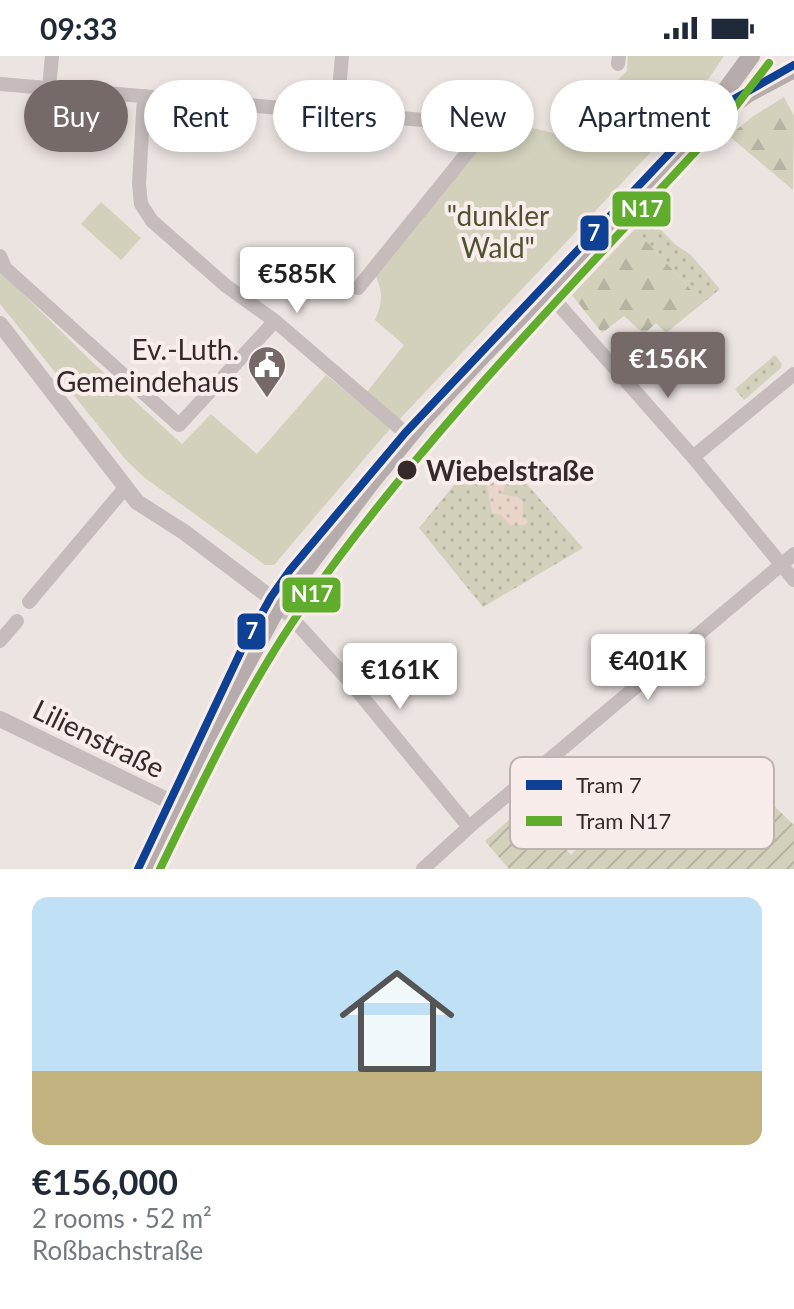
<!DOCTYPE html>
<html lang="en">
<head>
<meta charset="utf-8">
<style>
	body { margin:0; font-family:Lato,sans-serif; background:#f2f2f3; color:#1f2937; height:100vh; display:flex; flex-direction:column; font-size:30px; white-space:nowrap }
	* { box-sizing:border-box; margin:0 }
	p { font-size:26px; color:#747a83 }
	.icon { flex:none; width:44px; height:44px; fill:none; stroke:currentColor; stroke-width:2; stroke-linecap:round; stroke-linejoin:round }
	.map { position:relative; height:813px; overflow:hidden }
	.drawer { display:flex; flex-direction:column; background:#fff; flex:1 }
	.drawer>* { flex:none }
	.guide { position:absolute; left:24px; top:24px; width:746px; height:72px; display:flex; gap:16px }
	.price { position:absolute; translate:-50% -68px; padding:0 18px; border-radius:8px; background:#fff; color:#222; font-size:26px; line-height:52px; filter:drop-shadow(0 2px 4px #0008) }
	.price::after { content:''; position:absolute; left:50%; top:48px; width:24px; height:18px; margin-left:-12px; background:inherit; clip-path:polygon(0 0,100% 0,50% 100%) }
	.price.active { background:#766a69; color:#fff }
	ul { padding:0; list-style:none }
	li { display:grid; align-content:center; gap:16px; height:424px; padding:0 32px }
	li span { display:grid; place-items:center; height:248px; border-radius:16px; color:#555 }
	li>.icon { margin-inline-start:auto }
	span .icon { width:144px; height:144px; fill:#fffc; stroke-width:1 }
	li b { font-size:34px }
	.pill { padding:0 28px; border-radius:36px; background:#fff; box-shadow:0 4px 12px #0003; font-size:28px; line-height:72px }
	.pill.active { background:#766a69; color:#fff }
	.status { display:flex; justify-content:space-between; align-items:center; height:56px; padding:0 40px; background:#fff; direction:ltr }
	.status svg { height:22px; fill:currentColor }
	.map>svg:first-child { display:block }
</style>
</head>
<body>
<div class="status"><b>09:33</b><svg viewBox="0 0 49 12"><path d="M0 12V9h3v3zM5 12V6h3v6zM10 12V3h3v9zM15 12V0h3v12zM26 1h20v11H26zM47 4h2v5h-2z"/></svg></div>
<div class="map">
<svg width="794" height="813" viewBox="0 0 794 813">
	<defs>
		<pattern id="grass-dots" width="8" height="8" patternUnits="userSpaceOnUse" patternTransform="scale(2)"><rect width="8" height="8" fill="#d3d0bc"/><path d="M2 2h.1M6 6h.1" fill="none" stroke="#b6b3a2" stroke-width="1.8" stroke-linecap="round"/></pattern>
		<pattern id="forest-firs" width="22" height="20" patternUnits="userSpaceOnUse" patternTransform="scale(2)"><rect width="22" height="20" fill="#d3d0bc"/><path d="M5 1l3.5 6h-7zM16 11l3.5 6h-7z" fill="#b6b3a2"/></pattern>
		<pattern id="sand-dots" width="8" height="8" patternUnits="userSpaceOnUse" patternTransform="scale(2)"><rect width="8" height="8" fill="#ead5ca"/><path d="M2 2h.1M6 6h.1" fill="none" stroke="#c9b7ae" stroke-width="1.8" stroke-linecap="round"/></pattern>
		<pattern id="garden-furrows" width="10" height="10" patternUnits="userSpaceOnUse" patternTransform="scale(2)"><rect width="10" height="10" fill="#d3d0bc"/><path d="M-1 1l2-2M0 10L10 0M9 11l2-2" fill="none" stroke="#b6b3a2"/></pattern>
	</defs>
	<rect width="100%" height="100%" fill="#ece4e1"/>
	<!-- grass -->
	<g fill="url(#grass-dots)">
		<path d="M648 161 676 189 691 199 720 233 703 247 635 173Z"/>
		<path d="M775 299 782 308 781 312 744 344 735 333Z"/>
		<path d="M510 409 583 492 483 551 419 472 467 413 485 428Z"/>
	</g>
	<!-- forest -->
	<g fill="url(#forest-firs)">
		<path d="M784 41 794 60 793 134 729 80 752 61Z"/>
		<path d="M635 173 703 247 666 277 656 267 644 278 624 260 602 277 572 239Z"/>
	</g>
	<!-- sand -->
	<path fill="url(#sand-dots)" d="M496 420 502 422 506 427 502 439 518 441 523 446V459L528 465 525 469H510L501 459 492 457 487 430Z"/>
	<!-- park -->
	<g fill="#d3d0bc">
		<path d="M628 0H724L680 65 382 382 274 509H265L145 422 126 404 0 248V215L91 305 182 388 211 358 257 398 326 319 359 346 404 289 375 264C383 246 383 236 375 218L488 77C524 62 555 79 591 89L598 81 605 36 627 15Z"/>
		<path d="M101 146 141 182 121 204 81 168Z"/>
	</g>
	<!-- garden -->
	<path fill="url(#garden-furrows)" d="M730 708 794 769V813H509L485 785 527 748 571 799 631 732 679 763Z"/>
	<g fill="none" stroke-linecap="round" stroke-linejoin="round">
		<!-- minor -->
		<g stroke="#c5bcbb" stroke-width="14">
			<path d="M618 8 619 0"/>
			<path d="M0 28 470 68 475 79 472 91 358 232"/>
			<path d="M49 32 52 0"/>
			<path d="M144 40 139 128 141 148 152 165 225 229 275 265 409 380"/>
			<path d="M337 57 342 0"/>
			<path d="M0 200 5 212 179 369 275 265"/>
			<path d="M545 233 693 401 794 524"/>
			<path d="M693 401 794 318"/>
			<path d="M29 546 125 432"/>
			<path d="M279 548 351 627 469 771"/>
			<path d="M0 585 17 565"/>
			<path d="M423 813 469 771 794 498"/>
		</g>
		<!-- tertiary -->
		<g stroke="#c5bcbb" stroke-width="16">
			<path d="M0 268 137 446 184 476 279 548"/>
			<path d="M0 663 175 748"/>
		</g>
		<!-- secondary -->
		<g stroke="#b6acab" stroke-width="18">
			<path d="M710 56 751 0"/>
			<path d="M143 813 206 683 279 548 372 425 423 363 478 304 701 73 747 38 794 13"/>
		</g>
		<!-- tram-1 casing -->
		<g stroke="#f8edea" stroke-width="14">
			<path id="tram-1" d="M138 813 242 593 271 541 290 514 405 377 679 87 720 51 794 9"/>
		</g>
		<!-- tram-2 casing -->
		<g stroke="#f8edea" stroke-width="14">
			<path id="tram-2" d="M160 813C204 723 247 630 305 548 429 371 584 218 729 59L769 7"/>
		</g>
		<!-- tram-1 -->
		<use href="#tram-1" stroke="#0e4094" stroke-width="8"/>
		<!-- tram-2 -->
		<use href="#tram-2" stroke="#60ac2c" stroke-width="8"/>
	</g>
	<!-- icons -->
	<defs>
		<g id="civic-pin" transform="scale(2)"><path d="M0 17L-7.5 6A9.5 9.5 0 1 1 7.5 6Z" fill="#766a69" stroke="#f8edea"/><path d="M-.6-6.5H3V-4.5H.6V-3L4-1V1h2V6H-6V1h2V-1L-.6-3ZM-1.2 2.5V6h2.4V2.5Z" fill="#fff"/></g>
	</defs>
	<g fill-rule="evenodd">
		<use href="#civic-pin" x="267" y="309"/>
	</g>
	<!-- markers -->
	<circle fill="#362929" stroke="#f8edea" stroke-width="3" cx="407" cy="414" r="11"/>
	<g text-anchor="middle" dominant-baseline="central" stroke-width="8" stroke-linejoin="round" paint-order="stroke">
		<!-- park labels -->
		<g font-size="28" fill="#50522f" stroke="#f8edea">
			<text x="498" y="159">"dunkler<tspan x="498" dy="32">Wald"</tspan></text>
		</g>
		<!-- poi labels -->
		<g font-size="28" fill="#362929" stroke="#f8edea" text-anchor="end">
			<text x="239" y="293">Ev.-Luth.<tspan x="239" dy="32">Gemeindehaus</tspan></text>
		</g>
		<!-- stop labels -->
		<g font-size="28" font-weight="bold" fill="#362929" stroke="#f8edea" text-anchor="start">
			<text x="426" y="414">Wiebelstraße</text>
		</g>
		<!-- street labels -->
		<g font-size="28" fill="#362929" stroke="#f8edea">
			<text transform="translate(99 682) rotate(26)">Lilienstraße</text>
		</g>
	</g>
	<!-- legend -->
	<rect x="510" y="701" width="264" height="92" rx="12" fill="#f8edea" stroke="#beb2b0" stroke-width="2"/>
	<rect x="526" y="724" width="36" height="10" fill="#0e4094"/>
	<rect x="526" y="760" width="36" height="10" fill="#60ac2c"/>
	<g font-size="22" fill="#362929">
		<text x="576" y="737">Tram 7</text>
		<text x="576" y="773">Tram N17</text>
	</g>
	<g stroke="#f8edea" stroke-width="3">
		<rect x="611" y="134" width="61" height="38" rx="8" fill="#60ac2c"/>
		<rect x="579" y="158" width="31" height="38" rx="8" fill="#0e4094"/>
		<rect x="281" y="520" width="61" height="38" rx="8" fill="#60ac2c"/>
		<rect x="236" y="556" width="31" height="39" rx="8" fill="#0e4094"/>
	</g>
	<g font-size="22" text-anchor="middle" font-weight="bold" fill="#fff">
		<text x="642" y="161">N17</text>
		<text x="594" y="185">7</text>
		<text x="312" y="546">N17</text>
		<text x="252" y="583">7</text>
	</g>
</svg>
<b class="price" style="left:297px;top:259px">€585K</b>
<b class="price active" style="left:668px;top:344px">€156K</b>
<b class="price" style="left:648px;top:646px">€401K</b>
<b class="price" style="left:400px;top:655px">€161K</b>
<div class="guide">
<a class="pill active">Buy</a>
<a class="pill">Rent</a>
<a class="pill">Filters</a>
<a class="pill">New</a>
<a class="pill">Apartment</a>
</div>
</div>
<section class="drawer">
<ul>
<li><span style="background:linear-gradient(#bfe0f5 70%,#c2b280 0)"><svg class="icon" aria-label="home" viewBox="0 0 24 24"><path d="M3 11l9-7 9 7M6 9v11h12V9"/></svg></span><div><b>€156,000</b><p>2 rooms · 52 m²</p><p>Roßbachstraße</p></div></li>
</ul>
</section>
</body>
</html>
